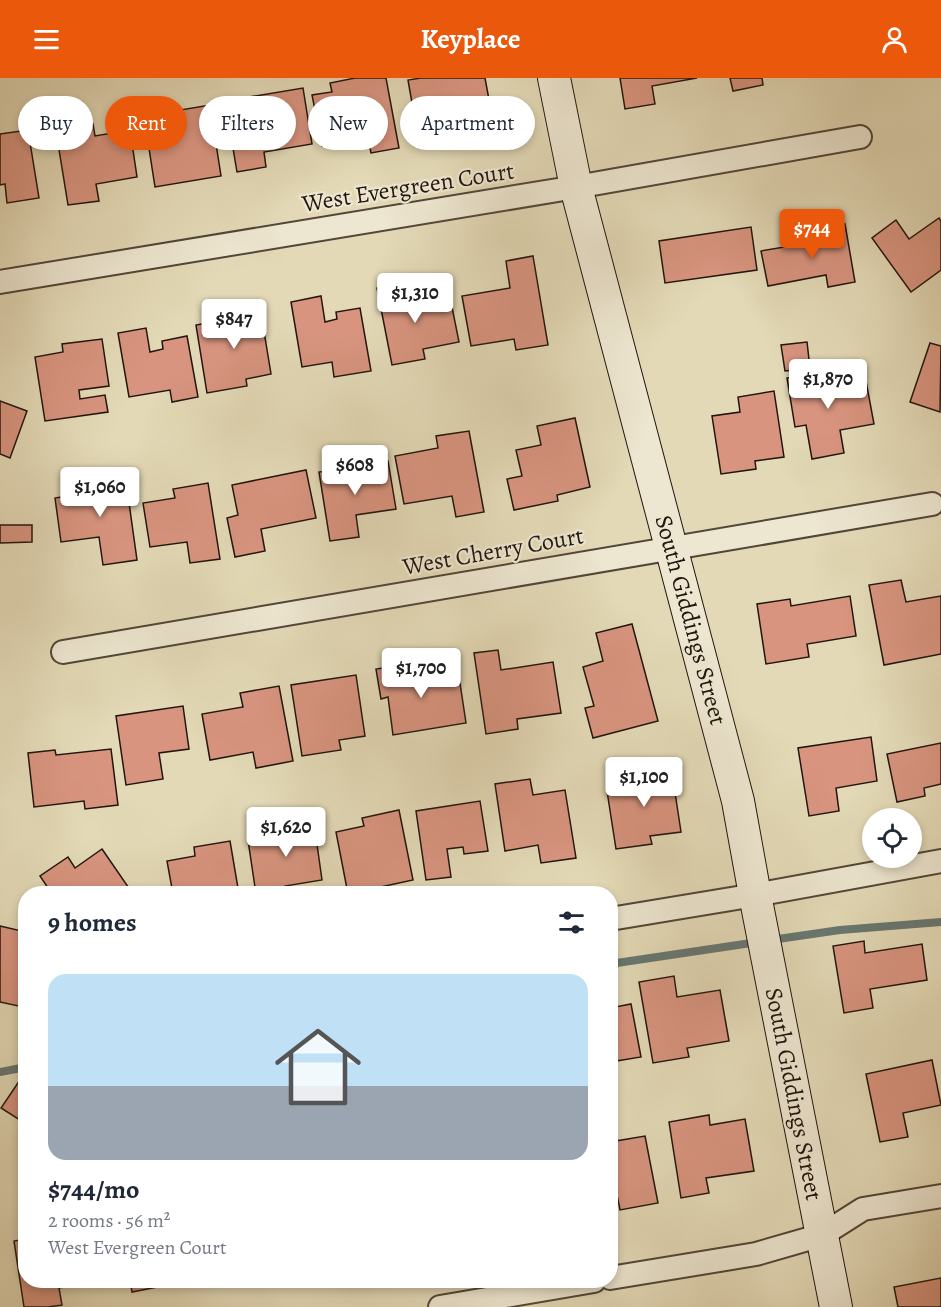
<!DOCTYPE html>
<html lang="en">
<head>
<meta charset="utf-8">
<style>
	body { margin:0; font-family:Alegreya,serif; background:#f2f2f3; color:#1f2937; height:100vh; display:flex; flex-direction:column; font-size:22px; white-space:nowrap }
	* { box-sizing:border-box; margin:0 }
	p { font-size:20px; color:#747a83 }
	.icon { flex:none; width:33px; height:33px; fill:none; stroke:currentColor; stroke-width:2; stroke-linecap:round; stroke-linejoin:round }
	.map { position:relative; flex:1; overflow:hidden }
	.panel { position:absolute; left:18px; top:808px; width:600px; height:402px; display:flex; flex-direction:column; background:#fff; border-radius:24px; box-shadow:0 3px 9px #0003 }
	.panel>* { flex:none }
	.guide { position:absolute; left:18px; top:18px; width:600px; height:54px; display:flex; gap:12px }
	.buttons { position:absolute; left:862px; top:730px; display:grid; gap:12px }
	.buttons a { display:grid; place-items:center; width:60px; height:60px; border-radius:50%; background:#fff; box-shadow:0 3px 9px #0003; font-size:30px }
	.price { position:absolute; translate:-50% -51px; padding:0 14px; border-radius:6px; background:#fff; color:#222; font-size:20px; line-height:39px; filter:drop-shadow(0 2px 3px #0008) }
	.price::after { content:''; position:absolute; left:50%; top:36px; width:18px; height:14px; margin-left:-9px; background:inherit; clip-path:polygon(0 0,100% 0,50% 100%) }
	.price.selected { background:#ea580c; color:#fff }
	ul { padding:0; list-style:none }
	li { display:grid; align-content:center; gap:12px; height:318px; padding:0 30px }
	li span { display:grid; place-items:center; height:186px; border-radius:18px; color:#555 }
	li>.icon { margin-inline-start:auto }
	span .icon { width:108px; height:108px; fill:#fffc; stroke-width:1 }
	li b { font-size:26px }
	h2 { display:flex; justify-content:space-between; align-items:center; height:72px; padding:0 30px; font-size:26px }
	.pill { padding:0 21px; border-radius:27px; background:#fff; box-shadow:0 3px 9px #0003; font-size:21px; line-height:54px }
	.pill.selected { background:#ea580c; color:#fff }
	header { display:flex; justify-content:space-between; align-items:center; height:78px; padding:0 30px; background:#ea580c; color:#fff; font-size:27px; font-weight:700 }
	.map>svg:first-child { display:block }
</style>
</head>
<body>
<header><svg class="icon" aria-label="menu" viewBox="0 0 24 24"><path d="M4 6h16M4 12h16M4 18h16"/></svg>Keyplace<svg class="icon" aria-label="person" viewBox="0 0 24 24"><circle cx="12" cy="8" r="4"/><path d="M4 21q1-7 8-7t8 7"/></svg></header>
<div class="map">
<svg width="941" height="1229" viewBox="0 0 941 1229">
	<rect width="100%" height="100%" fill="#e3d9b6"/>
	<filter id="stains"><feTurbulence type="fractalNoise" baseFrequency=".00333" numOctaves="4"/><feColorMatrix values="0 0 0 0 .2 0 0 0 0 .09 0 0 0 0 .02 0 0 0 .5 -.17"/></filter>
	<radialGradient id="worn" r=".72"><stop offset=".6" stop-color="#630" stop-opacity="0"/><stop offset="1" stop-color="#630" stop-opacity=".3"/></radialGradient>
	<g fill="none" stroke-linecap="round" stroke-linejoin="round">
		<!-- stream -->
		<g stroke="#677772" stroke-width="8">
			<path d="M771 862 840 852 941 844"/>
			<path d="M610 886 758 864"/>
			<path d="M0 994 26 989"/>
		</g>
	</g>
	<!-- building -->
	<g fill="#d8947f" stroke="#21150e" stroke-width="1.5">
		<path d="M355 0H386L399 70 371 75 368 59 322 68 312 17 332 14 330 5Z"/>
		<path d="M421 0H485L495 54 466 59 463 40 416 48 408 2Z"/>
		<path d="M620 0H697L652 8 655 26 625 31Z"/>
		<path d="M730 0H762L763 7 733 13Z"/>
		<path d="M303 10 312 66 264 74 266 89 237 94 225 23Z"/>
		<path d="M210 27 221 98 155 109 144 38Z"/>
		<path d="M93 46 95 58 130 52 137 99 96 106 99 123 68 127 56 53Z"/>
		<path d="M28 52 39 120 7 125 5 106 0 107V56Z"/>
		<path d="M939 140 941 143V192L911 214 872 160 896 142 909 161Z"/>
		<path d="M845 146 855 204 828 209 826 197 768 208 761 173 820 163 818 151Z"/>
		<path d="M751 149 757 192 665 205 659 163Z"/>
		<path d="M533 178 548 267 516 272 514 261 471 268 462 218 510 210 506 183Z"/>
		<path d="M408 204 412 227 450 219 459 264 423 271 425 281 392 287 377 210Z"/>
		<path d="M321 218 325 244 337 241 336 234 360 230 371 293 334 299 332 284 302 289 291 224Z"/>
		<path d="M260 229 271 296 246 301 247 308 207 315 196 247 229 241 227 234Z"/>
		<path d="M146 250 150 274 163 271 162 263 187 258 198 319 172 324 170 312 129 319 118 255Z"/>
		<path d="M102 261 109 308 79 312 80 321 105 317 108 334 45 343 35 279 63 274 62 266Z"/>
		<path d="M807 264 810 290 785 293 781 267Z"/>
		<path d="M930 265 941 268 940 334 910 324Z"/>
		<path d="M831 292 834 308 866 303 874 346 840 352 844 375 812 381 806 347 795 349 787 300Z"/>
		<path d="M774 313 784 379 755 383 756 391 721 396 712 338 740 334 738 319Z"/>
		<path d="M0 323 27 333 10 380 0 376Z"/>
		<path d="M575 340 590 409 557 417 558 423 514 432 507 401 522 398 516 372 541 367 537 348Z"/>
		<path d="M469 353 484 434 456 439 452 418 404 426 395 378 438 370 436 358Z"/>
		<path d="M388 383 396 431 356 437 359 459 330 463 319 394Z"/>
		<path d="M306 392 316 440 261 451 265 473 235 479 227 440 238 437 232 407Z"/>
		<path d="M125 396 137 482 103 487 99 459 61 464 55 420 85 415 83 402Z"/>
		<path d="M208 405 220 481 190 485 187 464 150 469 143 425 175 420 173 411Z"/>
		<path d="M0 447H32V464L0 465Z"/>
		<path d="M901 502 906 524 941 518V576L884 587 869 507Z"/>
		<path d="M850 518 856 558 807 566 809 579 766 586 757 526 790 521 791 528Z"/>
		<path d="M632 546 658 643 593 660 585 630 594 628 583 589 603 583 596 555Z"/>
		<path d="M498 572 501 592 553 584 561 635 517 641 518 651 486 656 474 575Z"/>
		<path d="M408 586 410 600 458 592 466 645 393 657 388 619 381 621 376 591Z"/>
		<path d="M356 597 365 658 339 662 341 672 302 678 291 607Z"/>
		<path d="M279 608 293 683 256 690 253 674 210 682 202 636 243 629 240 615Z"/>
		<path d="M183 628 189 671 159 675 163 701 126 707 116 638Z"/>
		<path d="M871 659 877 703 836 710 839 733 809 738 798 670Z"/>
		<path d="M941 665V706L924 710 925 718 897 724 887 676Z"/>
		<path d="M111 671 118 727 85 731 84 723 34 729 28 675 55 672 56 677Z"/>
		<path d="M671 688 681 754 650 758 652 766 616 771 607 713 633 709 631 694Z"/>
		<path d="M530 701 533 717 565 712 576 780 541 785 538 767 505 773 495 706Z"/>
		<path d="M480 723 488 773 464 776 463 769 447 771 451 799 426 802 416 733Z"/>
		<path d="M399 732 413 802 348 816 336 754 364 748 362 740Z"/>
		<path d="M313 738 322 802 285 808 286 816H256L248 762 284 756 282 743Z"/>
		<path d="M230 763 239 816H173L167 783 195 778 194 769Z"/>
		<path d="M102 771 133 816H52L40 798 68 779 75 790Z"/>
		<path d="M0 848 26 854V921L23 929 0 924Z"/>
		<path d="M864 863 865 875 922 866 927 902 870 911 873 930 844 935 833 868Z"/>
		<path d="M674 898 677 919 720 912 729 963 687 970 689 979 653 985 639 904Z"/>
		<path d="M631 926 641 979 610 984V930Z"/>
		<path d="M932 982 941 1027 903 1035 908 1059 880 1064 866 996Z"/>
		<path d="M26 993V1046L1 1030Z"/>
		<path d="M709 1037 710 1047 745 1041 754 1093 706 1100 709 1115 681 1120 669 1044Z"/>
		<path d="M645 1058 658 1125 620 1132 615 1107 610 1108V1064Z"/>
		<path d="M26 1161V1203H90L91 1204 59 1210 62 1227 48 1229H24L14 1163Z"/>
		<path d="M941 1200V1229H898L894 1209Z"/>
		<path d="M130 1203H173V1206L132 1214Z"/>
	</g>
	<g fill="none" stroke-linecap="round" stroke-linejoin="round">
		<!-- street casing -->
		<g stroke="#524638" stroke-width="26">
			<g id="street">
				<path d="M0 204 576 109 860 59"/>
				<path d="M63 574 932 426"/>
				<path d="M610 841 755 817 941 783"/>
				<path d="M610 1200 756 1176 822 1157 863 1131 941 1118"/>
				<path d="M440 1229 594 1203"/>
			</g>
		</g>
		<!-- secondary casing -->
		<g stroke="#21150e" stroke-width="34">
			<path id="secondary" d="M554 0 576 109 738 723 755 817 836 1229"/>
		</g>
		<!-- street -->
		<use href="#street" stroke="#ede6d0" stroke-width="22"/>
		<!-- secondary -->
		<use href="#secondary" stroke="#ede6d0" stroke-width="32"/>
	</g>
	<g text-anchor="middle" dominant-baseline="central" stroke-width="4.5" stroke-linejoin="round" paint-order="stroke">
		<!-- street labels -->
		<g font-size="24" fill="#21150e" stroke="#ede6d0">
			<text transform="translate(408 109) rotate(-9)">West Evergreen Court</text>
			<text transform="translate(493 473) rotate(-10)">West Cherry Court</text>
			<text transform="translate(691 542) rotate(75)">South Giddings Street</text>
			<text transform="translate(794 1016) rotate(79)">South Giddings Street</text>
		</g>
	</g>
	<rect width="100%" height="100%" filter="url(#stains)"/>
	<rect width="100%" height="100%" fill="url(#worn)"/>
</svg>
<div class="buttons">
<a><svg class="icon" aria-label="locate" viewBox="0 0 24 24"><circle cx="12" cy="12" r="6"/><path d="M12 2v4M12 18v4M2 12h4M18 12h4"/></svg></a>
</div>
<b class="price selected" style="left:812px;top:182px">$744</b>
<b class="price" style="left:415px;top:246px">$1,310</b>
<b class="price" style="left:234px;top:272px">$847</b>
<b class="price" style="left:828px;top:332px">$1,870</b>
<b class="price" style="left:355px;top:418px">$608</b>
<b class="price" style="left:100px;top:440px">$1,060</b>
<b class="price" style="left:421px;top:621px">$1,700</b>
<b class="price" style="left:644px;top:730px">$1,100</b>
<b class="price" style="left:286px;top:780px">$1,620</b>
<div class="guide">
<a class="pill">Buy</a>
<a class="pill selected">Rent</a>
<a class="pill">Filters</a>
<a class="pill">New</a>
<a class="pill">Apartment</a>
</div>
<section class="panel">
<h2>9 homes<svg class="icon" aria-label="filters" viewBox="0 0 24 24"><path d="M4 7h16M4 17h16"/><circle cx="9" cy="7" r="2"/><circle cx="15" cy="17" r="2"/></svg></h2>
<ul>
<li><span style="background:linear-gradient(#bfe0f5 60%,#9aa5b1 0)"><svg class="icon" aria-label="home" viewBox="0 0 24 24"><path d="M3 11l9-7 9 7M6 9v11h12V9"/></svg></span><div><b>$744/mo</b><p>2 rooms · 56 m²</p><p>West Evergreen Court</p></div></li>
</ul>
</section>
</div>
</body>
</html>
